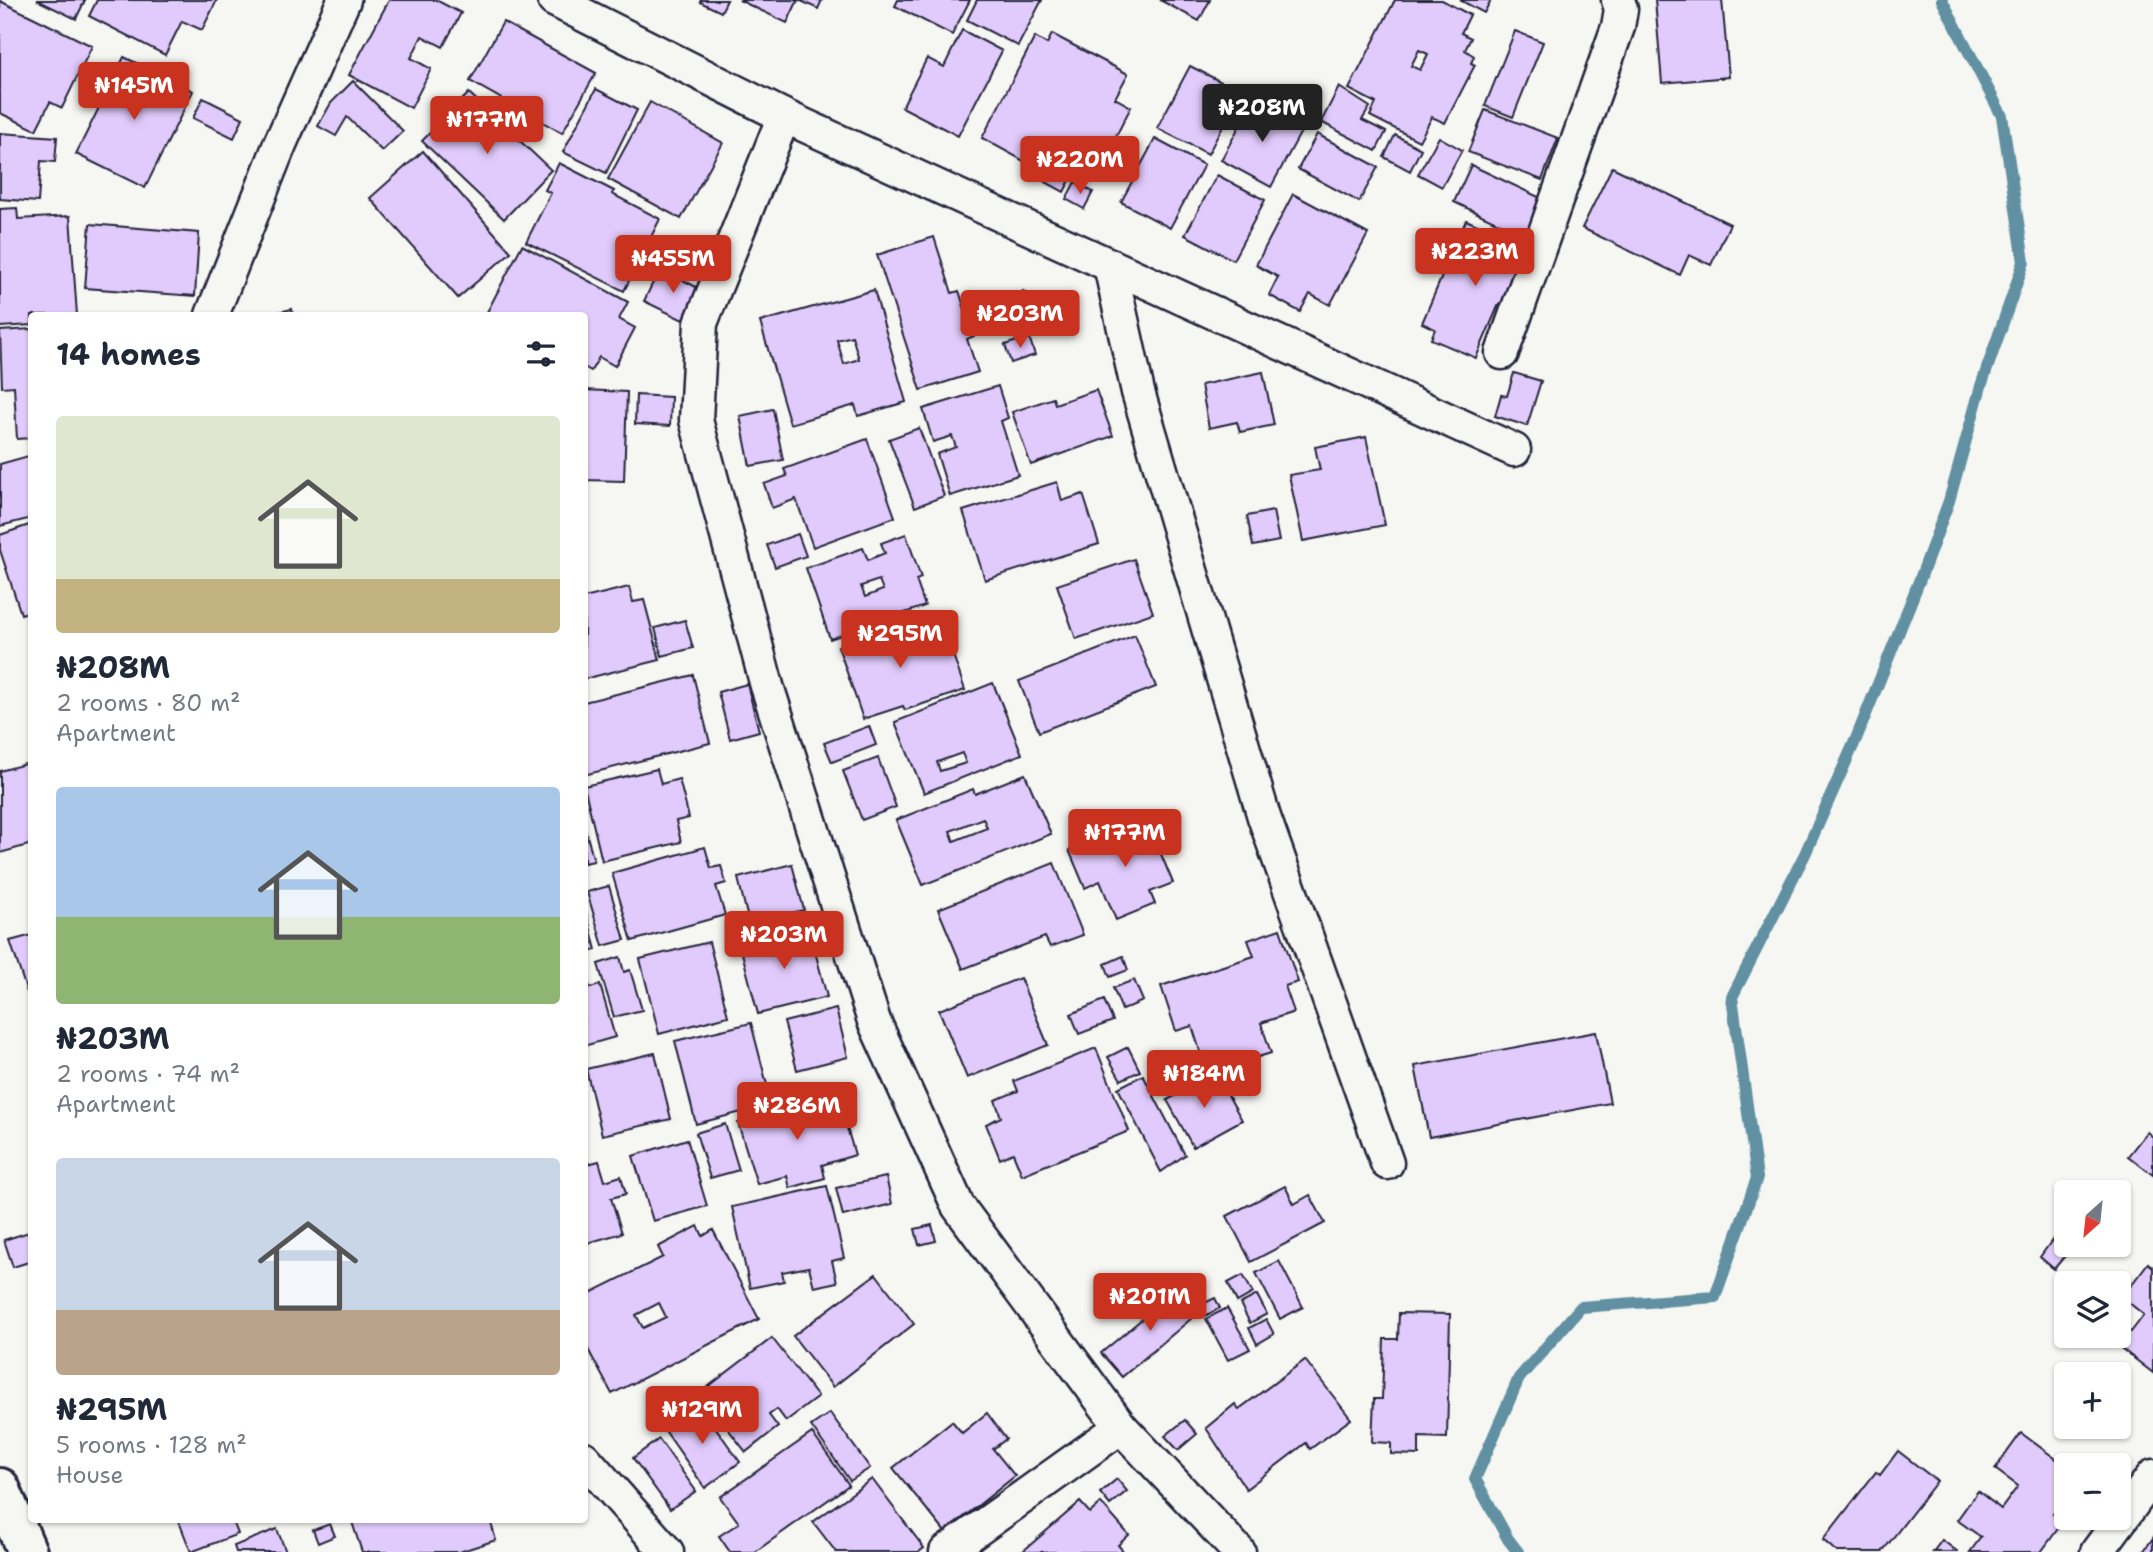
<!DOCTYPE html>
<html lang="en">
<head>
<meta charset="utf-8">
<style>
	body { margin:0; font-family:"Shantell Sans",sans-serif; background:#f2f2f3; color:#1f2937; height:100vh; display:flex; flex-direction:column; font-size:26px; white-space:nowrap }
	* { box-sizing:border-box; margin:0 }
	p { font-size:23px; color:#747a83 }
	.icon { flex:none; width:38px; height:38px; fill:none; stroke:currentColor; stroke-width:2; stroke-linecap:round; stroke-linejoin:round }
	.map { position:relative; flex:1; overflow:hidden }
	.drawer { position:absolute; left:28px; top:312px; width:560px; height:1211px; display:flex; flex-direction:column; background:#fff; border-radius:7px; box-shadow:0 2px 5px #0004 }
	.drawer>* { flex:none }
	.needle { width:46px; rotate:207deg }
	.fabs { position:absolute; left:2054px; top:1180px; display:grid; gap:14px }
	.fabs a { display:grid; place-items:center; width:77px; height:77px; border-radius:7px; background:#fff; box-shadow:0 2px 5px #0004; font-size:35px }
	.price { position:absolute; translate:-50% -60px; padding:0 16px; border-radius:7px; background:#c8321e; color:#fff; font-size:23px; line-height:46px; filter:drop-shadow(0 2px 4px #0008) }
	.price::after { content:''; position:absolute; left:50%; top:42px; width:21px; height:16px; margin-left:-10px; background:inherit; clip-path:polygon(0 0,100% 0,50% 100%) }
	.price.current { background:#222; color:#fff }
	ul { padding:0; list-style:none }
	li { display:grid; align-content:center; gap:14px; height:371px; padding:0 28px }
	li span { display:grid; place-items:center; height:217px; border-radius:7px; color:#555 }
	li>.icon { margin-inline-start:auto }
	span .icon { width:126px; height:126px; fill:#fffc; stroke-width:1 }
	li b { font-size:30px }
	h2 { display:flex; justify-content:space-between; align-items:center; height:84px; padding:0 28px; font-size:30px }
	.map>svg:first-child { display:block }
</style>
</head>
<body>
<div class="map">
<svg width="2153" height="1552" viewBox="0 0 2153 1552">
	<rect width="100%" height="100%" fill="#f6f6f2"/>
	<filter id="ink" filterUnits="userSpaceOnUse"><feTurbulence type="fractalNoise" baseFrequency=".0143" numOctaves="2"/><feDisplacementMap in="SourceGraphic" scale="14" xChannelSelector="R" yChannelSelector="G"/><feConvolveMatrix kernelMatrix="1 2 1 2 8 2 1 2 1" color-interpolation-filters="sRGB"/></filter>
	<g filter="url(#ink)">
		<g fill="none" stroke-linecap="round" stroke-linejoin="round">
			<!-- stream -->
			<path stroke="#6090a2" stroke-width="12" d="M1518 1552 1508 1539 1475 1479 1519 1378 1581 1307 1715 1297 1757 1178 1732 997 1805 854 1856 739 1920 579 1949 501 1981 386 2024 262 2002 116 1942 0"/>
		</g>
		<!-- building -->
		<g fill="#e1cbfc" stroke="#22223b" stroke-width="2" fill-rule="evenodd">
			<path d="M37 0H85L76 19Z"/>
			<path d="M97 0H217L202 30 182 21 165 55 89 16Z"/>
			<path d="M389 0H436L461 13 443 47 422 36 411 58 431 69 411 108 349 75Z"/>
			<path d="M701 0H727L721 12 700 2Z"/>
			<path d="M739 0H798L787 23Z"/>
			<path d="M799 0H822L818 9Z"/>
			<path d="M898 0H970L952 35 895 6Z"/>
			<path d="M977 0H1042L1018 46 967 20Z"/>
			<path d="M1160 0H1210L1199 21Z"/>
			<path d="M1395 0H1442L1470 15 1461 33 1471 38 1465 50 1474 56 1471 63 1475 65 1445 123 1432 117 1419 141 1370 116 1376 103 1349 89ZM1419 50 1428 54 1420 70 1411 66Z"/>
			<path d="M1460 0H1491L1484 13Z"/>
			<path d="M1655 0H1722L1729 77 1662 83Z"/>
			<path d="M0 1 92 46 62 108 50 102 36 130 0 113Z"/>
			<path d="M503 22 596 73 562 133 470 81Z"/>
			<path d="M962 30 1002 51 958 136 902 107 927 58 944 67Z"/>
			<path d="M1515 31 1543 42 1513 117 1485 106Z"/>
			<path d="M1052 34 1128 74 1115 98 1131 107 1099 169 1081 159 1064 192 1029 173 1033 166 982 138 1035 37 1047 44Z"/>
			<path d="M124 57 193 91 145 188 76 154Z"/>
			<path d="M1190 66 1241 92 1208 154 1157 128Z"/>
			<path d="M353 81 403 131 382 151 347 117 336 136 318 126 331 103Z"/>
			<path d="M1339 87 1370 107 1362 120 1386 132 1376 151 1321 122Z"/>
			<path d="M596 89 637 110 606 173 563 152Z"/>
			<path d="M469 93 551 170 504 219 422 141Z"/>
			<path d="M203 98 243 118 234 138 193 118Z"/>
			<path d="M1253 101 1303 128 1271 187 1221 160Z"/>
			<path d="M650 102 723 143 681 219 608 179Z"/>
			<path d="M1485 110 1558 138 1542 180 1468 152Z"/>
			<path d="M0 133 57 137 55 162 41 161 38 202 0 199Z"/>
			<path d="M1317 134 1378 167 1359 202 1298 169Z"/>
			<path d="M1395 135 1421 149 1410 171 1384 157Z"/>
			<path d="M1439 137 1462 150 1442 187 1418 174Z"/>
			<path d="M1155 139 1204 165 1170 228 1121 202Z"/>
			<path d="M423 151 511 252 458 298 370 198Z"/>
			<path d="M559 163 614 191 612 194 660 219 624 291 526 242 551 193 545 190Z"/>
			<path d="M1471 165 1547 201 1530 238 1454 202Z"/>
			<path d="M1612 167 1730 224 1711 265 1689 255 1680 275 1582 228Z"/>
			<path d="M1217 175 1265 200 1233 260 1185 235Z"/>
			<path d="M1075 182 1093 192 1084 209 1066 199Z"/>
			<path d="M1293 194 1368 234 1330 305 1310 294 1300 312 1269 295 1278 277 1256 265Z"/>
			<path d="M17 208 18 219 70 216 77 315H32V325L0 327V209Z"/>
			<path d="M1466 220 1532 249 1507 307 1499 304 1476 358 1431 339 1435 329 1422 323Z"/>
			<path d="M90 224 199 233 195 296 85 288Z"/>
			<path d="M934 237 952 293 959 291 974 336 967 339 978 372 921 390 877 255Z"/>
			<path d="M522 245 628 302 619 319 635 328 615 366 599 357 591 371 584 367V315L486 314Z"/>
			<path d="M660 268 702 290 687 322 644 301Z"/>
			<path d="M874 290 906 402 858 416 855 405 790 424 760 322ZM852 336 859 359 844 364 837 340Z"/>
			<path d="M1023 291 1038 301 1030 314 1015 304Z"/>
			<path d="M1010 306 1019 319 1006 328 997 315Z"/>
			<path d="M292 309 293 315H266Z"/>
			<path d="M32 329V438L17 439 14 386 2 387 0 331Z"/>
			<path d="M1029 337 1035 355 1011 363 1005 345Z"/>
			<path d="M1263 372 1274 425 1240 432 1237 422 1209 428 1201 385Z"/>
			<path d="M1514 373 1541 381 1527 426 1495 416 1501 395 1507 396Z"/>
			<path d="M998 386 1008 418 1001 421 1018 475 950 496 937 454 956 447 952 436 933 442 923 409Z"/>
			<path d="M584 390 627 392 624 481 584 480Z"/>
			<path d="M1096 390 1113 436 1031 465 1012 412 1053 398 1055 404Z"/>
			<path d="M636 395 671 397 670 426 635 424Z"/>
			<path d="M773 409 783 460 750 466 740 416Z"/>
			<path d="M919 428 944 496 915 507 889 439Z"/>
			<path d="M1366 437 1385 525 1303 541 1289 475 1320 470 1315 447Z"/>
			<path d="M867 439 895 517 813 547 796 499 772 508 764 484 787 476 784 469Z"/>
			<path d="M32 455V518L0 526V464Z"/>
			<path d="M1057 482 1062 501 1083 494 1099 544 985 580 963 511Z"/>
			<path d="M1273 511 1279 541 1253 546 1247 516Z"/>
			<path d="M32 524V611L21 614 0 550V535Z"/>
			<path d="M798 534 806 556 775 567 767 545Z"/>
			<path d="M906 534 921 578 916 580 925 606 830 639 806 568 863 548 868 560 885 553 881 543ZM879 580 883 590 865 597 861 586Z"/>
			<path d="M1134 559 1153 613 1076 639 1057 585Z"/>
			<path d="M629 587 633 602 644 600 660 660 584 679V598Z"/>
			<path d="M685 620 693 648 662 656 655 628Z"/>
			<path d="M910 626 913 633 932 627 937 640 947 637 965 690 905 710 903 706 863 719 838 646 889 628 891 632Z"/>
			<path d="M1135 635 1156 687 1039 732 1019 681Z"/>
			<path d="M693 675 710 743 584 775V702Z"/>
			<path d="M993 683 1022 754 924 793 895 722ZM962 753 966 763 940 771 937 762Z"/>
			<path d="M747 684 759 731 730 739 718 692Z"/>
			<path d="M869 726 876 745 832 762 824 743Z"/>
			<path d="M878 758 896 807 862 820 843 771Z"/>
			<path d="M32 762V844L0 853V771Z"/>
			<path d="M657 769 661 784 679 779 689 818 676 821 681 842 602 861 584 786Z"/>
			<path d="M1025 774 1051 834 923 885 896 820 973 789 975 794ZM983 818 987 828 954 841 950 831Z"/>
			<path d="M1146 818 1173 883 1150 892 1155 904 1116 920 1100 881 1085 888 1069 850 1097 839 1100 847 1134 833 1131 825Z"/>
			<path d="M584 825 594 861 584 863Z"/>
			<path d="M705 847 711 868 721 866 726 883 716 886 725 915 632 941 612 873Z"/>
			<path d="M1054 863 1083 935 1050 947 1045 937 963 969 938 909Z"/>
			<path d="M792 864 804 910 749 923 738 878Z"/>
			<path d="M609 886 625 940 603 946 587 892Z"/>
			<path d="M584 904 596 950 584 953Z"/>
			<path d="M798 926 802 938 811 936 827 997 758 1014 742 953 763 948 760 936Z"/>
			<path d="M1280 929 1298 982 1285 986 1294 1012 1261 1023 1271 1053 1207 1073 1192 1026 1176 1031 1161 986 1254 956 1248 940Z"/>
			<path d="M32 935V991L27 992 10 941Z"/>
			<path d="M709 942 728 1016 659 1034 640 959Z"/>
			<path d="M1123 956 1128 970 1110 977 1105 964Z"/>
			<path d="M620 957 624 972 630 970 642 1010 614 1017 598 964Z"/>
			<path d="M584 969 590 988 600 985 615 1037 584 1046Z"/>
			<path d="M1020 978 1048 1045 967 1078 939 1010Z"/>
			<path d="M1134 980 1143 1001 1122 1010 1113 988Z"/>
			<path d="M1104 1000 1113 1021 1079 1034 1071 1014Z"/>
			<path d="M836 1009 848 1057 797 1070 784 1022Z"/>
			<path d="M751 1023 772 1104 696 1124 675 1041Z"/>
			<path d="M1596 1032 1610 1103 1429 1137 1415 1066Z"/>
			<path d="M1128 1047 1140 1071 1121 1080 1108 1057Z"/>
			<path d="M1096 1048 1129 1131 1022 1175 1013 1153 1000 1159 986 1124 1001 1117 995 1100 1018 1091 1014 1081Z"/>
			<path d="M655 1053 671 1119 602 1135 586 1069Z"/>
			<path d="M1216 1074 1242 1120 1193 1147 1167 1100Z"/>
			<path d="M1143 1075 1185 1155 1161 1172 1118 1088Z"/>
			<path d="M837 1094 855 1155 822 1165 825 1178 790 1188 787 1176 757 1184 738 1123Z"/>
			<path d="M725 1124 739 1170 710 1178 696 1133Z"/>
			<path d="M2147 1132 2153 1137V1175L2128 1156Z"/>
			<path d="M687 1139 707 1206 653 1221 633 1156Z"/>
			<path d="M599 1161 605 1181 621 1176 626 1194 611 1198 622 1233 584 1244V1165Z"/>
			<path d="M886 1177 892 1204 843 1216 836 1188Z"/>
			<path d="M827 1186 844 1258 832 1261 837 1282 814 1287 809 1267 782 1272 784 1281 750 1288 732 1207Z"/>
			<path d="M1285 1186 1294 1204 1310 1195 1325 1223 1251 1262 1227 1216Z"/>
			<path d="M932 1225 936 1241 919 1245 915 1229Z"/>
			<path d="M698 1226 703 1236 713 1230 759 1319 612 1394 584 1342V1296L663 1257 658 1247ZM659 1303 666 1317 643 1328 636 1315Z"/>
			<path d="M32 1231V1261L13 1267 4 1240Z"/>
			<path d="M2053 1239 2069 1251 2054 1269 2040 1257Z"/>
			<path d="M1279 1261 1303 1307 1280 1319 1256 1273Z"/>
			<path d="M2148 1263 2153 1267V1373L2104 1335H2119V1324L2131 1332 2144 1315 2122 1297Z"/>
			<path d="M876 1274 914 1324 833 1387 793 1336Z"/>
			<path d="M1243 1275 1253 1293 1237 1302 1228 1283Z"/>
			<path d="M1178 1289 1198 1313 1122 1377 1101 1353Z"/>
			<path d="M1257 1295 1267 1314 1250 1323 1240 1304Z"/>
			<path d="M1215 1298 1220 1308 1203 1317 1198 1306Z"/>
			<path d="M1227 1308 1250 1349 1228 1360 1206 1319Z"/>
			<path d="M1399 1313 1450 1314 1447 1438 1419 1437V1455L1391 1454V1443L1372 1442 1374 1399H1382L1384 1339H1398Z"/>
			<path d="M1266 1319 1274 1334 1257 1344 1249 1328Z"/>
			<path d="M772 1338 818 1397 786 1421 777 1409 769 1415 778 1427 746 1452 700 1393Z"/>
			<path d="M1305 1360 1351 1419 1310 1449 1306 1443 1246 1489 1206 1428 1235 1404 1239 1409Z"/>
			<path d="M699 1404 740 1462 705 1488 664 1429Z"/>
			<path d="M830 1413 870 1468 850 1481 811 1426Z"/>
			<path d="M987 1413 1006 1439 993 1449 1015 1476 945 1532 893 1468 952 1421 962 1433Z"/>
			<path d="M1185 1420 1197 1434 1178 1450 1165 1436Z"/>
			<path d="M812 1433 849 1485 755 1552H730L719 1536 739 1523 720 1497Z"/>
			<path d="M2021 1433 2067 1467V1496L2053 1514 2063 1522 2041 1552H1970L1981 1537 1957 1520 1978 1491 2001 1509 2018 1486 1995 1469Z"/>
			<path d="M659 1439 696 1491 670 1509 633 1458Z"/>
			<path d="M1898 1451 1937 1481 1882 1552H1837L1823 1540 1876 1472 1880 1475Z"/>
			<path d="M872 1479 924 1548 919 1552H836L813 1522Z"/>
			<path d="M1117 1479 1127 1491 1110 1505 1100 1493Z"/>
			<path d="M1080 1502 1090 1513 1101 1503 1129 1535 1118 1545 1124 1552H1022Z"/>
			<path d="M178 1519H232L238 1534 191 1552Z"/>
			<path d="M351 1519H493L490 1520 496 1540 459 1552H362Z"/>
			<path d="M330 1524 335 1536 318 1543 313 1530Z"/>
			<path d="M277 1529 286 1552H236L234 1546Z"/>
			<path d="M2153 1538V1552H2143Z"/>
			<path d="M1942 1540 1958 1552H1933Z"/>
		</g>
		<g fill="none" stroke-linecap="round" stroke-linejoin="round">
			<!-- minor casing -->
			<g stroke="#22223b" stroke-width="37">
				<g id="minor">
					<path d="M554 0 784 116 1514 450"/>
					<path d="M784 116 701 323 696 420 767 686 874 1021 958 1206 1121 1427 1239 1552"/>
					<path d="M1110 265 1138 392 1264 817 1387 1163"/>
					<path d="M212 315 280 144 344 0"/>
					<path d="M1502 353 1618 27 1621 9 1618 0"/>
					<path d="M584 1458 667 1552"/>
					<path d="M946 1552 1121 1427"/>
					<path d="M2097 1552 2153 1476"/>
				</g>
			</g>
			<!-- tertiary casing -->
			<g stroke="#22223b" stroke-width="44">
				<path id="tertiary" d="M0 1488 27 1552"/>
			</g>
			<!-- minor -->
			<use href="#minor" stroke="#f6f6f2" stroke-width="32"/>
			<!-- tertiary -->
			<use href="#tertiary" stroke="#f6f6f2" stroke-width="38"/>
		</g>
	</g>
</svg>
<div class="fabs">
<a><svg class="needle" viewBox="-14 -14 28 28"><path d="M0-13l5 13h-10z" fill="#e53935"/><path d="M0 13l5-13h-10z" fill="#747a83"/></svg></a>
<a><svg class="icon" aria-label="layers" viewBox="0 0 24 24"><path d="M12 4l9 5-9 5-9-5zM3 14l9 5 9-5"/></svg></a>
<a>+</a>
<a>−</a>
</div>
<b class="price" style="left:134px;top:122px">₦145M</b>
<b class="price current" style="left:1262px;top:144px">₦208M</b>
<b class="price" style="left:487px;top:156px">₦177M</b>
<b class="price" style="left:1080px;top:196px">₦220M</b>
<b class="price" style="left:1475px;top:288px">₦223M</b>
<b class="price" style="left:673px;top:295px">₦455M</b>
<b class="price" style="left:1020px;top:350px">₦203M</b>
<b class="price" style="left:900px;top:670px">₦295M</b>
<b class="price" style="left:1125px;top:869px">₦177M</b>
<b class="price" style="left:784px;top:971px">₦203M</b>
<b class="price" style="left:1204px;top:1110px">₦184M</b>
<b class="price" style="left:797px;top:1142px">₦286M</b>
<b class="price" style="left:1150px;top:1333px">₦201M</b>
<b class="price" style="left:702px;top:1446px">₦129M</b>
<section class="drawer">
<h2>14 homes<svg class="icon" aria-label="filters" viewBox="0 0 24 24"><path d="M4 7h16M4 17h16"/><circle cx="9" cy="7" r="2"/><circle cx="15" cy="17" r="2"/></svg></h2>
<ul>
<li><span style="background:linear-gradient(#dfe7d0 75%,#c2b280 0)"><svg class="icon" aria-label="home" viewBox="0 0 24 24"><path d="M3 11l9-7 9 7M6 9v11h12V9"/></svg></span><div><b>₦208M</b><p>2 rooms · 80 m²</p><p>Apartment</p></div></li>
<li><span style="background:linear-gradient(#a9c7e8 60%,#8fb573 0)"><svg class="icon" aria-label="home" viewBox="0 0 24 24"><path d="M3 11l9-7 9 7M6 9v11h12V9"/></svg></span><div><b>₦203M</b><p>2 rooms · 74 m²</p><p>Apartment</p></div></li>
<li><span style="background:linear-gradient(#c9d6e8 70%,#b9a48a 0)"><svg class="icon" aria-label="home" viewBox="0 0 24 24"><path d="M3 11l9-7 9 7M6 9v11h12V9"/></svg></span><div><b>₦295M</b><p>5 rooms · 128 m²</p><p>House</p></div></li>
</ul>
</section>
</div>
</body>
</html>
